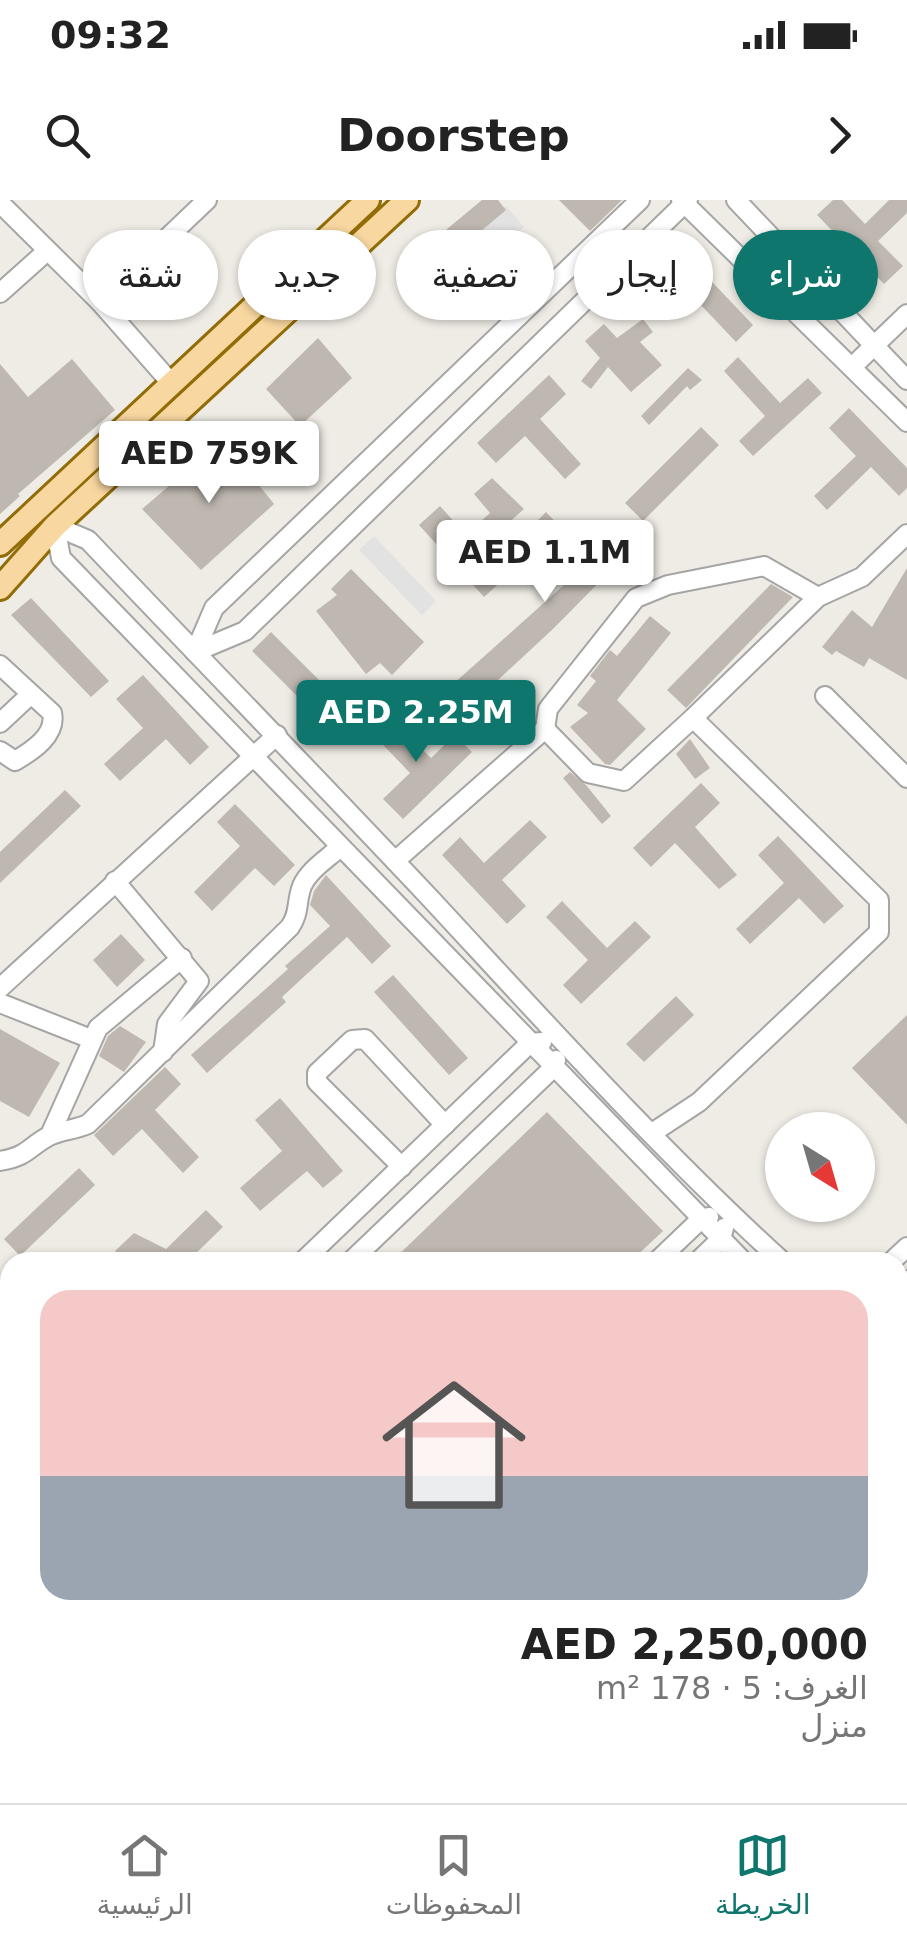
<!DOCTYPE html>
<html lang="ar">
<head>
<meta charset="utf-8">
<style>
	body { margin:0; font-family:"DejaVu Sans",Cairo,sans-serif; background:#f6f6f6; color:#222; direction:rtl; height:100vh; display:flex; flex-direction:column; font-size:38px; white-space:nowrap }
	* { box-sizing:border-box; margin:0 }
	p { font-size:32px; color:#767676 }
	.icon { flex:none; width:55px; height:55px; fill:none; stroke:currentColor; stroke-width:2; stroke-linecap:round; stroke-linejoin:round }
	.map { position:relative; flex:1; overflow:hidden; direction:ltr }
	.sheet { position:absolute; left:0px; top:1052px; width:908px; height:552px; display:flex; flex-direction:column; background:#fff; border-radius:30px 30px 0 0; box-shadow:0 2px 8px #0004; direction:rtl }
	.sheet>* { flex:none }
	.banner { position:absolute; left:30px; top:30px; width:848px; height:90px; direction:rtl; display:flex; gap:20px }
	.needle { width:65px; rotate:143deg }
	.buttons { position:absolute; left:765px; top:912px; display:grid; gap:20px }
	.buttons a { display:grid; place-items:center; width:110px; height:110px; border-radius:50%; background:#fff; box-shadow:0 2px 8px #0004; font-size:50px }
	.price { position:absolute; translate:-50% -85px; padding:0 22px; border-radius:10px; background:#fff; color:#222; font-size:32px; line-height:65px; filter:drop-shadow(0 2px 5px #0008) }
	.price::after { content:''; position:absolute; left:50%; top:60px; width:30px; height:22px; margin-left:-15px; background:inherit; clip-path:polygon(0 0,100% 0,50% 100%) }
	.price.selected { background:#0f766e; color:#fff }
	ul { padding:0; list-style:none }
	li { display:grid; align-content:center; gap:20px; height:530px; padding:0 40px }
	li+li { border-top:2px solid #e0e0e0 }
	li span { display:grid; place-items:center; height:310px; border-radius:30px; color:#555 }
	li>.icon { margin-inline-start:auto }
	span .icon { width:180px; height:180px; fill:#fffc; stroke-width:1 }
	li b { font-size:42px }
	.chip { padding:0 35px; border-radius:45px; background:#fff; box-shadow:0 2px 8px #0004; font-size:35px; line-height:90px }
	.chip.selected { background:#0f766e; color:#fff }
	.status { display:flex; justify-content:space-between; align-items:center; height:70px; padding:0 50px; background:#fff; direction:ltr }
	.status svg { height:28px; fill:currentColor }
	header { display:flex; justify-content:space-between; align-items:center; height:130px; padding:0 40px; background:#fff; font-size:45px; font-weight:700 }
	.menu { display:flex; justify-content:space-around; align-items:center; height:140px; border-top:2px solid #e0e0e0; background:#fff; font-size:28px; color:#767676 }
	.menu a { display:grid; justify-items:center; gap:5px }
	.menu .selected { color:#0f766e }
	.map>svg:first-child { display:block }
</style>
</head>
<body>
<div class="status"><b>09:32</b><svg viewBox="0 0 49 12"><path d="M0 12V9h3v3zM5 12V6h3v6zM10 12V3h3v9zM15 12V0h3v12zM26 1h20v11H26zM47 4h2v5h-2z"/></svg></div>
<header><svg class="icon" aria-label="forward" viewBox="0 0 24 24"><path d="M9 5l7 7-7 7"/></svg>Doorstep<svg class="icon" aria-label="search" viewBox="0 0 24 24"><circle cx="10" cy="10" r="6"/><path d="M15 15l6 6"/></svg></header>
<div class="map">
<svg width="907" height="1603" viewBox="0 0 907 1603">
	<rect width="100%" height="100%" fill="#efece5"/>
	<!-- parking -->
	<g fill="#e2e2e2">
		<path d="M506 6 524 27 470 75 451 55Z"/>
		<path d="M374 336 436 401 422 415 359 350Z"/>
	</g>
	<!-- building -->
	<g fill="#bfb8b1">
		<path d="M482 0H498L506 10 450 57 435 39Z"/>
		<path d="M559 0H622L590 31Z"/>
		<path d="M833 0H842L865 24 889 0H907V13L878 41 903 66 884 84 817 15Z"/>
		<path d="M527 35 543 52 493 103 475 85Z"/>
		<path d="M678 46 753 125 736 142 660 62Z"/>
		<path d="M643 119 653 132 640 142 662 165 631 192 608 167 591 189 581 181 600 158 585 141 604 124 617 138Z"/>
		<path d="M318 138 352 178 300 226 266 189Z"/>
		<path d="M738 157 780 203 808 178 822 193 753 256 739 241 765 216 724 171Z"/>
		<path d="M72 159 115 210 18 294 20 296 0 314V164L28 197Z"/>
		<path d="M688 168 702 180 690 190 687 186 649 225 641 216Z"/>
		<path d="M549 175 566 194 540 219 581 264 565 279 525 236 496 263 477 243Z"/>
		<path d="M849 208 907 268V288L899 296 871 267 827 310 814 296 856 256 829 228Z"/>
		<path d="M701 227 719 245 643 321 625 303Z"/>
		<path d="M223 240 274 304 201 370 142 309Z"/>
		<path d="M492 278 524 309 479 349 505 378 484 397 419 325 440 306 466 335 490 313 474 294Z"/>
		<path d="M546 312 588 356 612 333 630 351 554 428 471 505 452 485 574 376 529 329Z"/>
		<path d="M907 368V480L869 458 864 467 836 451 832 455 822 447 852 410 872 427Z"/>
		<path d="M351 369 424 442 392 475 380 463 366 474 316 411 337 395 331 389Z"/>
		<path d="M771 384 793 397 686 508 667 490Z"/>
		<path d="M31 398 109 481 91 497 11 415Z"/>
		<path d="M650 416 671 433 617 500 646 529 610 565 605 564 570 527 588 513 577 505 596 481 590 476 610 450 617 456Z"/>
		<path d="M271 432 347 508 328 527 252 451Z"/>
		<path d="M143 475 209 547 190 565 166 539 120 581 104 564 143 528 116 499Z"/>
		<path d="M386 513 431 558 455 535 472 552 403 619 383 599 410 573 369 530Z"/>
		<path d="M690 539 710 568 695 579 676 554Z"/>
		<path d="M570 572 586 585 611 616 602 624 563 578Z"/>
		<path d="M701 583 720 603 695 627 737 675 719 689 675 643 651 667 633 648Z"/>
		<path d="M65 590 81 606 0 683V652Z"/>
		<path d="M235 604 295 665 274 686 255 668 212 711 194 692 240 646 217 622Z"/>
		<path d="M530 620 547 637 502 680 526 706 507 724 442 655 460 637 484 663Z"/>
		<path d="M778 636 844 706 824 724 799 698 750 744 736 729 784 683 758 655Z"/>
		<path d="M326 675 391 746 372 764 347 737 282 797 286 802 207 873 191 855 288 769 285 766 330 726 310 705 314 691Z"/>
		<path d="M562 701 607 748 635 721 651 737 581 804 563 785 588 760 546 717Z"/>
		<path d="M121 734 145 760 117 787 93 760Z"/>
		<path d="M393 775 468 858 449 875 374 792Z"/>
		<path d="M676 796 694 815 644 862 626 844Z"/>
		<path d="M907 815V925L852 868Z"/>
		<path d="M120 826 146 842 124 872 99 856 108 836Z"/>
		<path d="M0 829 60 863 29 917 0 901Z"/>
		<path d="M165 867 181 884 155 910 199 957 183 973 142 929 113 956 94 935Z"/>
		<path d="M280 898 343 971 323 988 307 971 260 1011 240 988 282 951 255 920Z"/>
		<path d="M547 912 663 1031 630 1062H391Z"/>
		<path d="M79 968 95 985 20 1056 4 1039Z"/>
		<path d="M206 1010 223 1027 188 1061 191 1062H126L115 1051 134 1033 166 1049Z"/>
	</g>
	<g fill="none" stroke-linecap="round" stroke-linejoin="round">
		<!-- minor casing -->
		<g stroke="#a5a5a5" stroke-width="22">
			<g id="minor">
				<path d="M681 0 907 222"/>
				<path d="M736 0 907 180"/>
				<path d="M0 3 100 102 172 184"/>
				<path d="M0 93 47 51"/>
				<path d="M100 102 207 0"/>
				<path d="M852 167 907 114"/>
				<path d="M55 326 88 340C201 459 316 577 429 697 544 821 658 948 783 1062"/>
				<path d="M55 326 61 358 744 1062"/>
				<path d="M195 452 245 431 688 0"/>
				<path d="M195 452 214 408 640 0"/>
				<path d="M0 465 52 513C57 535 32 551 15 561L0 551"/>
				<path d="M825 496 907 578"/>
				<path d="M693 518 818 397 862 377 907 334"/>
				<path d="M0 523 31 494"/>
				<path d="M545 529 588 573 624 581 693 518 879 700V732L699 902 652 933"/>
				<path d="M395 661 545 529 548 509 636 398 668 385 764 366 818 397"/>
				<path d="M115 681 199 781 167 824 163 852"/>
				<path d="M0 788 277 535"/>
				<path d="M0 803 91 839"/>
				<path d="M50 935 98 828 182 758"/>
				<path d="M0 961C29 956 28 947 49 936 61 930 75 930 88 924L290 727C300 713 296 701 302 686 309 670 327 659 339 648"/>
				<path d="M402 967 317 882V873L352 840 365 839 445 925"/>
				<path d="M302 1062 530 843 542 842"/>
				<path d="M350 1062 554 867 556 860"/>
				<path d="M656 1062 701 1019 709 1017"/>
				<path d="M697 1062 721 1039 724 1028"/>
				<path d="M891 1062 907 1047"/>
				<path d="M898 1089 907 1080"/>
				<path d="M898 1178 907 1189"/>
				<path d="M898 1223 907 1232"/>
				<path d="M0 1261 10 1271"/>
				<path d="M0 1317 10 1321"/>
				<path d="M898 1414 907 1404"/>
				<path d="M898 1589 907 1599"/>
				<path d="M259 1595 263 1603"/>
				<path d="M378 1595 386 1603"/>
				<path d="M695 1595 702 1603"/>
				<path d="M744 1603 753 1595"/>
			</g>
		</g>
		<!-- major casing -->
		<g stroke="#926c06" stroke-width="28">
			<g id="major">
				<path d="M0 344 368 0"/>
				<path d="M0 388 55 326 407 0"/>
			</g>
		</g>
		<!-- highway casing -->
		<g stroke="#d32b5b" stroke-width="30">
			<g id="highway">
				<path d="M0 1393 10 1403"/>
				<path d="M0 1450 10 1460"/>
				<path d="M143 1595 151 1603"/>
				<path d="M197 1595 204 1603"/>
			</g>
		</g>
		<!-- minor -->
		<use href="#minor" stroke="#fff" stroke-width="18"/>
		<!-- major -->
		<use href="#major" stroke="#f8d7a0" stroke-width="22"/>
		<!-- highway -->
		<use href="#highway" stroke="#e38f9a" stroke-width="25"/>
	</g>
</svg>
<div class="buttons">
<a><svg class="needle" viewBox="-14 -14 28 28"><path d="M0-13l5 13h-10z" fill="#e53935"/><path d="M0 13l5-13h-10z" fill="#767676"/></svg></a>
</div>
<b class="price" style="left:209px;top:306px">AED 759K</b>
<b class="price" style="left:545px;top:405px">AED 1.1M</b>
<b class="price selected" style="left:416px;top:565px">AED 2.25M</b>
<div class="banner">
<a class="chip selected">شراء</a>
<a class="chip">إيجار</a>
<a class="chip">تصفية</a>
<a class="chip">جديد</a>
<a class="chip">شقة</a>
</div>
<section class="sheet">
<ul>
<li><span style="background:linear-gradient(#f6c9c9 60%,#9aa5b1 0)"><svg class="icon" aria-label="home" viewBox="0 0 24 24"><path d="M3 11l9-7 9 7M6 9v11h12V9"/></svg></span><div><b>AED 2,250,000</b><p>الغرف: 5 · 178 m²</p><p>منزل</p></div></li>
</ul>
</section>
</div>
<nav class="menu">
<a class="selected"><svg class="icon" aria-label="map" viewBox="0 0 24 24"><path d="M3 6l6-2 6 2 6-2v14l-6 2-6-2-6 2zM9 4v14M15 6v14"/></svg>الخريطة</a>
<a><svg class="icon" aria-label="saved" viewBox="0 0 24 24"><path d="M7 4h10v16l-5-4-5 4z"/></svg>المحفوظات</a>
<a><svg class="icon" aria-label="home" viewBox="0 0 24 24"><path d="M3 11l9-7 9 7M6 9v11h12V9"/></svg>الرئيسية</a>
</nav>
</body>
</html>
